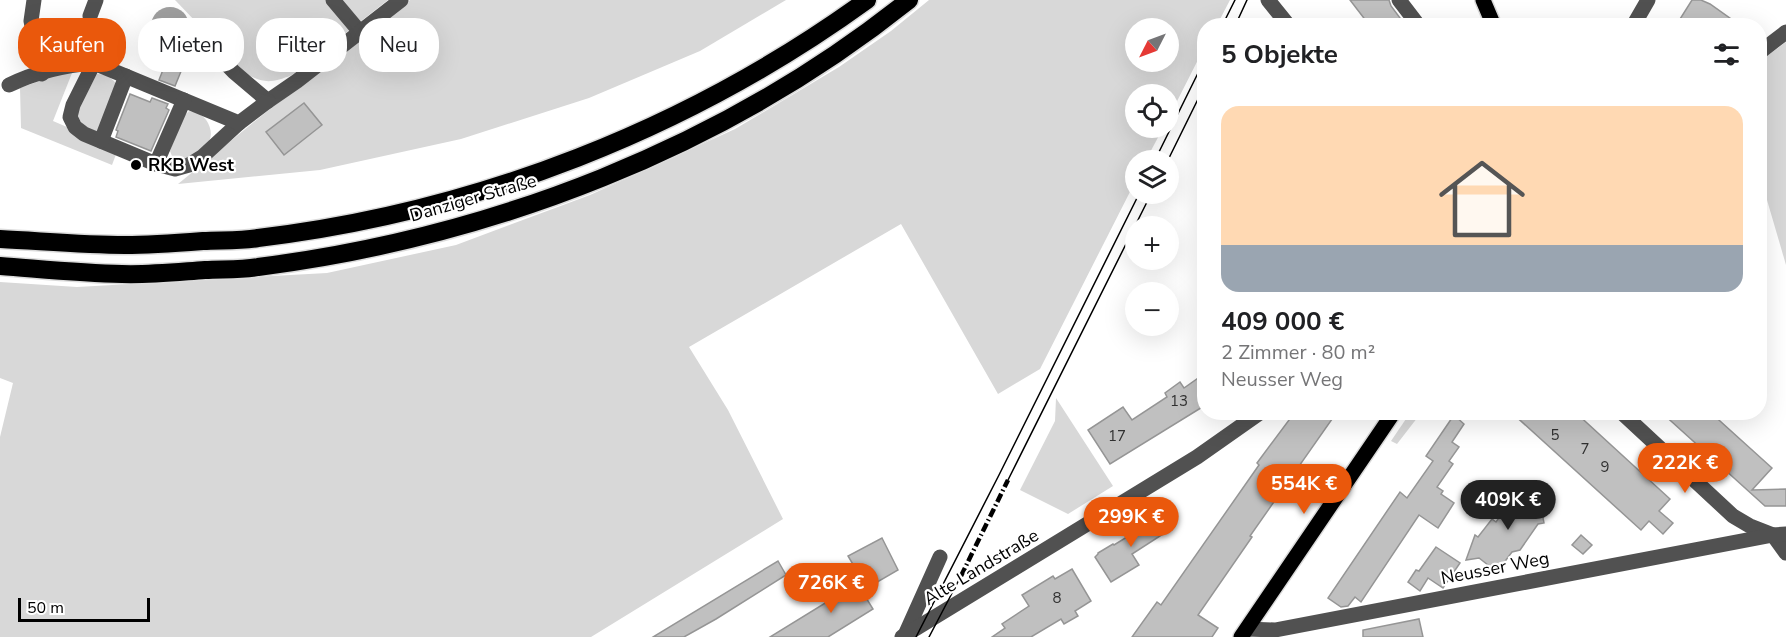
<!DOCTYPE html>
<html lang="de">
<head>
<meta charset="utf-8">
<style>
	body { margin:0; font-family:"Nunito Sans",sans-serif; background:#f6f6f6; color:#202124; height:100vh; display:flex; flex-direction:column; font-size:22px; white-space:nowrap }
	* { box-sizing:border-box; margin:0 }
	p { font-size:20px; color:#757577 }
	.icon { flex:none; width:33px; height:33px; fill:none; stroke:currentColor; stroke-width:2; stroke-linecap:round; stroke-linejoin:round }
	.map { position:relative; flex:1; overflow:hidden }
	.panel { position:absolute; left:1197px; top:18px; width:570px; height:402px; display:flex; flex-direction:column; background:#fff; border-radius:24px; box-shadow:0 6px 24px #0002 }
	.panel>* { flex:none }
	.banner { position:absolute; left:18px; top:18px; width:570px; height:54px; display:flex; gap:12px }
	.needle { width:39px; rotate:228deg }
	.tools { position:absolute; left:1125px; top:18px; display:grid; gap:12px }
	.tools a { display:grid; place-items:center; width:54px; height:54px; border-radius:50%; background:#fff; box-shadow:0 6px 24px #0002; font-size:30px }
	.scale { position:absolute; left:18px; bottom:15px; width:132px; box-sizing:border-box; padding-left:6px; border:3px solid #000; border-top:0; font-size:16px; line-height:21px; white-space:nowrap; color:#000; -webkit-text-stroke:4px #fff; paint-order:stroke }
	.price { position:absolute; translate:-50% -51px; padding:0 14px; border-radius:21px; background:#ea580c; color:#fff; font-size:20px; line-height:39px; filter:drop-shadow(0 2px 3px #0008) }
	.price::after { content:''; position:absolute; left:50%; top:36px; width:18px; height:14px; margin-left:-9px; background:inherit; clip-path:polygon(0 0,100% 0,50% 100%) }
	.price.current { background:#222; color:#fff }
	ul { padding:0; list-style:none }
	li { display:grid; align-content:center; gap:12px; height:318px; padding:0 24px }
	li+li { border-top:2px solid #e0e0e0 }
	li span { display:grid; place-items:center; height:186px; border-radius:18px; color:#555 }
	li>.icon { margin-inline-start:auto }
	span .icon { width:108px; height:108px; fill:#fffc; stroke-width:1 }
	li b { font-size:26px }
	h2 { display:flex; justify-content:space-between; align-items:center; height:72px; padding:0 24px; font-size:26px }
	.tag { padding:0 21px; border-radius:24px; background:#fff; box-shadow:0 6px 24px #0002; font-size:21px; line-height:54px }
	.tag.current { background:#ea580c; color:#fff }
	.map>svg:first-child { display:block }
</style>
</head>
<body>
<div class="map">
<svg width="1786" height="637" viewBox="0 0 1786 637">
	<rect width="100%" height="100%" fill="#fff"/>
	<!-- green -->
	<g fill="#d8d8d8" fill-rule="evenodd">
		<path d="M175 0H388L292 75C272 83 263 84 245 73Z"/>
		<path d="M410 0H786L700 51 589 98 461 139 320 170 178 184 265 113Z"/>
		<path d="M929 0H1230L1217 25 1204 26V48L1169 117 1168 94H1136V128H1163L1146 160H1136L1135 182 1040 369 998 394 901 224 689 347 728 410 783 519 591 637H0V437L13 383 0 378V282L77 287 327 273 456 245 590 195 735 129 839 67 891 31ZM1136 28H1168V62H1136Z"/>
		<path d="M1786 42V265L1760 176V61Z"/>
		<path d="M70 70 72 73 53 121 118 149 112 165 21 128 20 88Z"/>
		<path d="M97 74C107 74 112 78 118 86L99 134 86 127 75 115Z"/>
		<path d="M189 111C197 112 204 115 208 123 219 145 196 153 179 163L173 159 170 151 183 117Z"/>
		<path d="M1056 398 1113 486 1068 514 1020 490 1055 421Z"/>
		<path d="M1410 413H1421L1397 444 1391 441Z"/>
	</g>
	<!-- water -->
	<circle fill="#9f9f9f" cx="170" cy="26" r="19"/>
	<!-- building -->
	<g fill="#c0c0c0" stroke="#959595" stroke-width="1.5">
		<path d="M1350 0H1389L1391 6 1406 26H1370Z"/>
		<path d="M1692 0H1701L1710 4 1741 26H1690L1680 19Z"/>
		<path d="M168 57 184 64 175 86 159 80Z"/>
		<path d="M130 94 150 102 152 98 168 104 166 108 169 110 151 151 116 137 118 131 116 130Z"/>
		<path d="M304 103 322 125 284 155 266 132Z"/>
		<path d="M1204 374V406L1110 464 1088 430 1123 407 1132 420 1167 397 1165 393 1180 382 1184 388Z"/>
		<path d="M1295 412H1337L1250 536 1252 537 1198 615 1218 628 1212 637H1132L1157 602 1161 605 1259 465 1257 463Z"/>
		<path d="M1511 412H1575L1670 499 1659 511 1673 523 1663 534 1649 521 1641 530Z"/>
		<path d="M1661 412H1710L1772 468 1752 490 1786 489V506H1765Z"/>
		<path d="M1454 415 1464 424 1452 442 1459 447 1449 461 1453 464 1437 487 1443 491 1441 494 1454 503 1438 528 1419 515 1361 602 1355 597 1348 606 1341 607 1328 598 1400 492 1407 498 1433 461 1426 456Z"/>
		<path d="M1520 488 1547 512 1543 518 1544 523 1538 524 1520 550 1512 552 1497 572 1479 558 1466 560 1475 535 1478 537 1492 519 1496 522Z"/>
		<path d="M1166 513 1174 527 1132 554 1139 565 1111 582 1095 557 1098 554V553L1113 544 1114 545Z"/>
		<path d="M1581 535 1592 545 1583 554 1572 545Z"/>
		<path d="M882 538 898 570 867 588 848 556Z"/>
		<path d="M1436 547 1460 563 1443 588 1428 578 1420 591 1408 582 1416 570 1419 571Z"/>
		<path d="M778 561 786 575 716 619 684 637H653Z"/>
		<path d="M1072 569 1091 601 1075 611 1078 616 1064 624 1061 619 1031 637H992L1005 628 1002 624 1029 606 1022 595 1053 576 1055 579Z"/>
		<path d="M855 580 873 609 828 637H770L827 602 824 598Z"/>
		<path d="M1419 619 1423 637H1363V630Z"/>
	</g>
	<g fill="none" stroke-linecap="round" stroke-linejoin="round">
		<!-- major casing -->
		<g stroke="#dbdbdb" stroke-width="18">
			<g id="major">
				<path d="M1483 0 1494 26"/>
				<path d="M1241 637 1394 412"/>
			</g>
		</g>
		<!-- highway casing -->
		<g stroke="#dbdbdb" stroke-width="21">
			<g id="highway">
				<path d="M0 239C41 241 83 245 125 245 151 245 177 243 203 241 221 240 240 241 258 238 477 212 689 129 867 0"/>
				<path d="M0 266C41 269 81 273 122 274 149 275 177 272 205 270 222 269 241 270 258 267 493 237 724 148 909 0"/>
			</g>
		</g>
		<!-- minor -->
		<g stroke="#515151" stroke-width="15">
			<path d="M34 0 31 21 42 74"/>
			<path d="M333 0 360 32"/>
			<path d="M1268 0 1289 26"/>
			<path d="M1399 0 1419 26"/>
			<path d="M90 16 96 0"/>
			<path d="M1633 26 1648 0"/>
			<path d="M200 37 234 72 268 101 297 81 401 0"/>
			<path d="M1760 52 1786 32"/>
			<path d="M94 63 73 105 70 117 75 127 84 134 156 164 175 169 189 165 202 157 239 123"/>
			<path d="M9 85C34 73 65 65 94 63L239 123 268 101"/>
			<path d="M101 141 126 76"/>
			<path d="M156 164 184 100"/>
			<path d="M1621 412 1733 516 1750 526 1773 535 1786 553"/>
			<path d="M1247 629 1275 630 1773 535 1786 534"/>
			<path d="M905 635 940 557"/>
			<path d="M902 637 1197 457 1261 412"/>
		</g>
		<!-- major -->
		<use href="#major" stroke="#000" stroke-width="15"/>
		<!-- highway -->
		<use href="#highway" stroke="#000" stroke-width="18"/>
		<!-- tram -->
		<g stroke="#000" stroke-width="1.5">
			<path d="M1222 26 1235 0"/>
			<path d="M1235 26 1247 0"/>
			<path d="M1155 160 1204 61"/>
			<path d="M1168 160 1204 87"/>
			<path d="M1008 480 1151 194"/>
			<path d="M916 637 999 475 1139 194"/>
			<path d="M929 637 961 576"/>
		</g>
		<!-- rail -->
		<path stroke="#000" stroke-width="4.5" stroke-dasharray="9 3 1.5 3" stroke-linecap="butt" d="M961 576 1008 480"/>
	</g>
	<!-- markers -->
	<circle fill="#000" stroke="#fff" stroke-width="2" cx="136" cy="165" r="6"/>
	<g text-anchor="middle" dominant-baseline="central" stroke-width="4.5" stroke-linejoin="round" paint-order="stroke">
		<!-- number labels -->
		<g font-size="15" fill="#303030">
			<text x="1179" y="401">13</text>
			<text x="1555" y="435">5</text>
			<text x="1117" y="436">17</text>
			<text x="1585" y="449">7</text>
			<text x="1605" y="467">9</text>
			<text x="1057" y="598">8</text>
		</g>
		<!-- poi labels -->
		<g font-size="18" font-weight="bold" fill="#000" stroke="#fff" text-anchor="start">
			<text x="148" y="165">RKB West</text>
		</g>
		<!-- street labels -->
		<g font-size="18" fill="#000" stroke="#fff">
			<text transform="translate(473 198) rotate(-16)">Danziger Straße</text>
			<text transform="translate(981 567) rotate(-31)">Alte Landstraße</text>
			<text transform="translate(1495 568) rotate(-11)">Neusser Weg</text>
		</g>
	</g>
</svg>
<div class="tools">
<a><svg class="needle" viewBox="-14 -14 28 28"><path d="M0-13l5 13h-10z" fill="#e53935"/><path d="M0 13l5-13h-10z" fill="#757577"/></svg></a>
<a><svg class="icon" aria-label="locate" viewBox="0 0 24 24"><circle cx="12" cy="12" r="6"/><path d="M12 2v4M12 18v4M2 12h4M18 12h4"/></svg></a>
<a><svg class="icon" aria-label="layers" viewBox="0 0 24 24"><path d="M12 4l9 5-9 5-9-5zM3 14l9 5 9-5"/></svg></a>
<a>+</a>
<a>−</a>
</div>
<div class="scale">50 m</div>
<b class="price" style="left:1685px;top:494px">222K €</b>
<b class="price" style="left:1304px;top:515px">554K €</b>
<b class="price current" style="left:1508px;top:531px">409K €</b>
<b class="price" style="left:1131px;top:548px">299K €</b>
<b class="price" style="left:831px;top:614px">726K €</b>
<div class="banner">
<a class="tag current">Kaufen</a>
<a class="tag">Mieten</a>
<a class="tag">Filter</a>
<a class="tag">Neu</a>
</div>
<section class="panel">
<h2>5 Objekte<svg class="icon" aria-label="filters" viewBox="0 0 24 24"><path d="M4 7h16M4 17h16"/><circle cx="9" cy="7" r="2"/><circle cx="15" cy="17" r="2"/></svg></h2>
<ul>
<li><span style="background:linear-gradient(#ffd9b3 75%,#9aa5b1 0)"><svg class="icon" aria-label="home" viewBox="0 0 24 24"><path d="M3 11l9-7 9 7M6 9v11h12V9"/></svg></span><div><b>409 000 €</b><p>2 Zimmer · 80 m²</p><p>Neusser Weg</p></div></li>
</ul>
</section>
</div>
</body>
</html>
